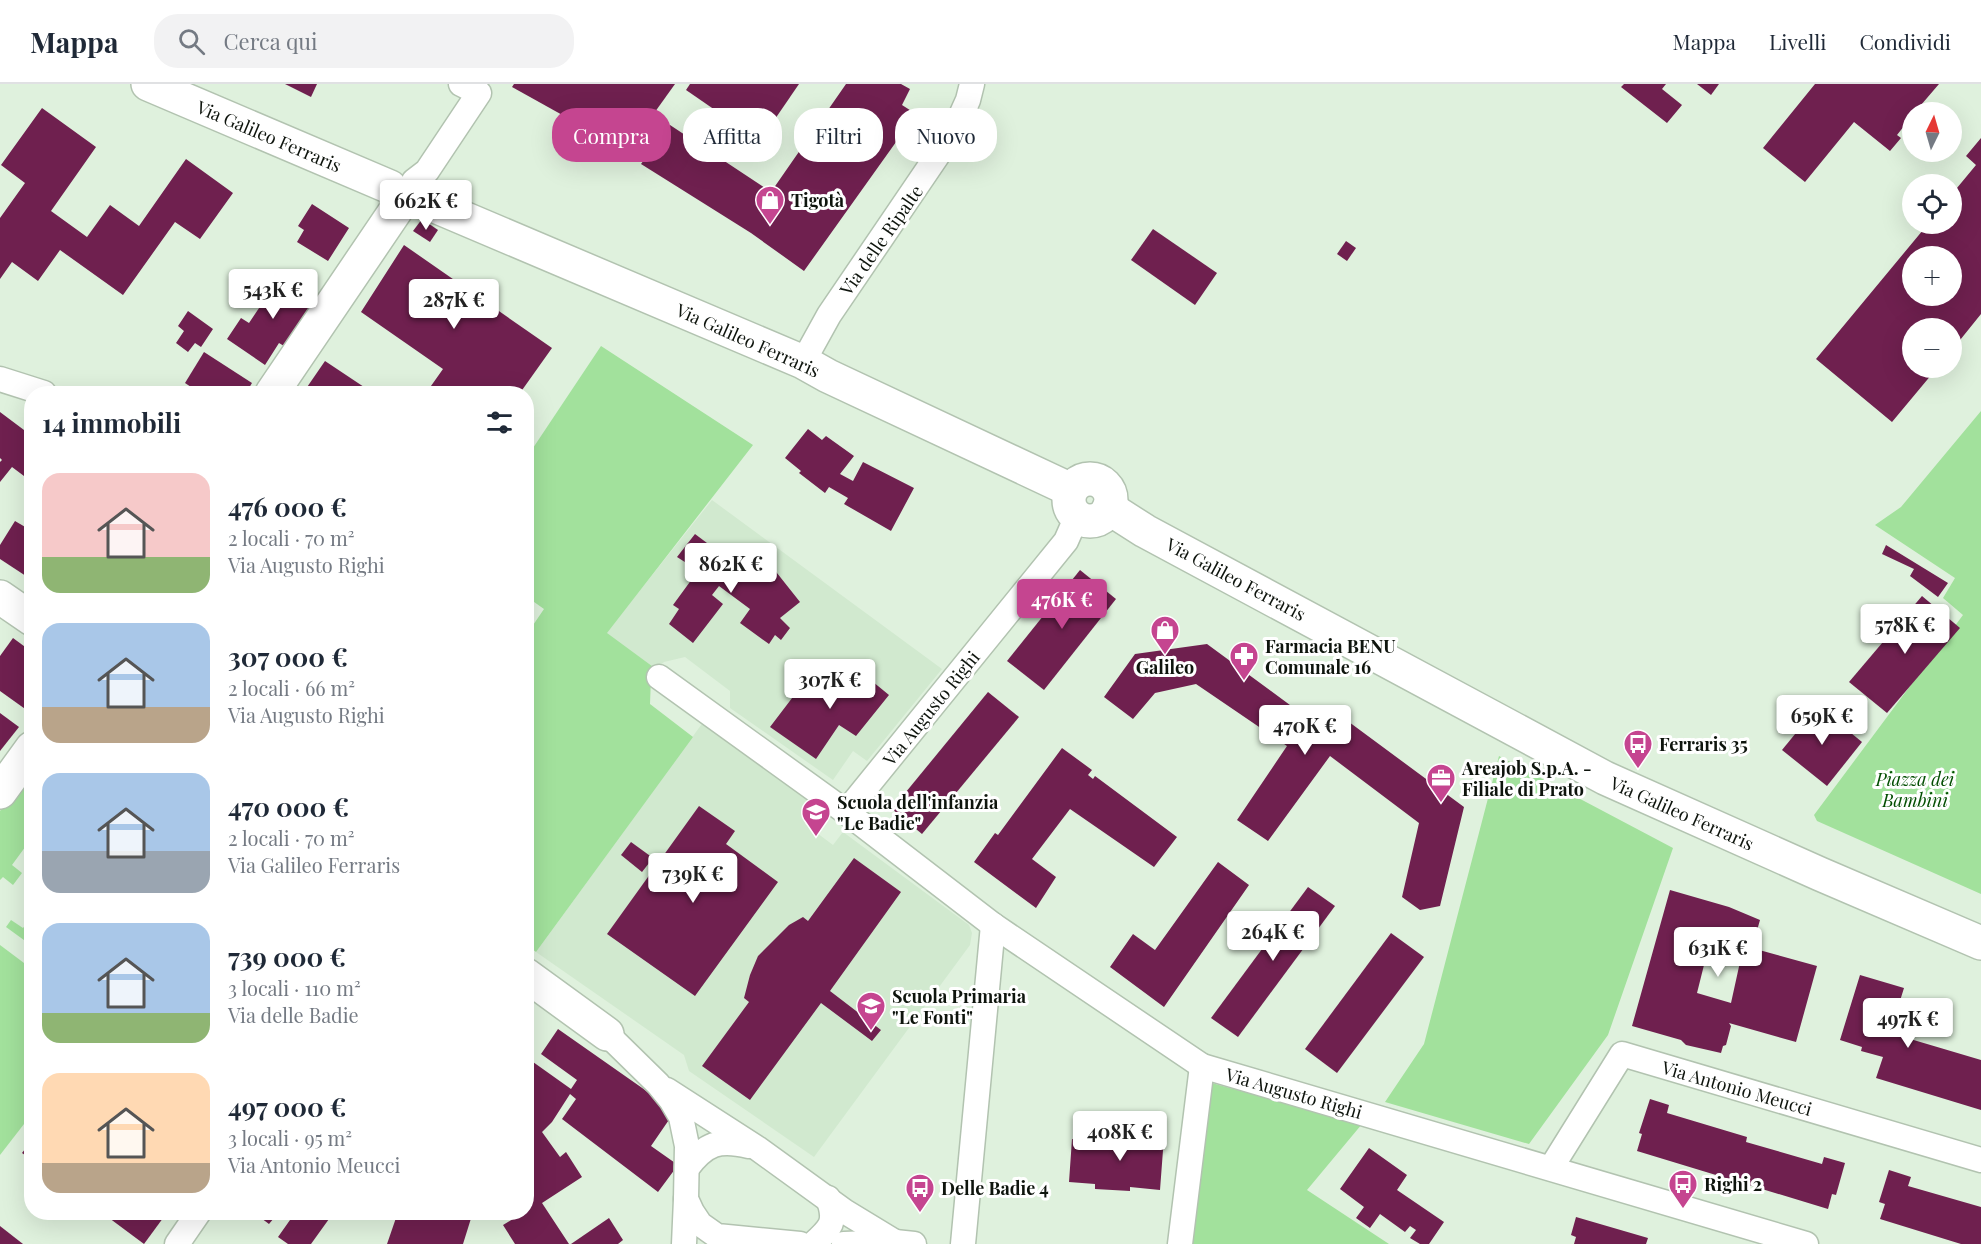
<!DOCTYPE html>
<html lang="it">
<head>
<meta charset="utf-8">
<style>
	body { margin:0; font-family:"Playfair Display",serif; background:#f2f2f3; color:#1f2937; height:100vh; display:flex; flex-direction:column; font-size:22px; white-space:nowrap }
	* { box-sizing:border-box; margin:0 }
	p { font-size:20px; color:#747a83 }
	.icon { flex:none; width:33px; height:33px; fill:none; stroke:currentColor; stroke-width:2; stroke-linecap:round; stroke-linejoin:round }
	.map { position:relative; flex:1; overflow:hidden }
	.side { position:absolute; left:24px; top:302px; width:510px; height:834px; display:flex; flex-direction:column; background:#fff; border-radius:24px; box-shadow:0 6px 24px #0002 }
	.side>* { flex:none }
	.guide { position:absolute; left:552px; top:24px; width:570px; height:54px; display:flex; gap:12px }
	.needle { width:39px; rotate:5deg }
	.fabs { position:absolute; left:1902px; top:18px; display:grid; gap:12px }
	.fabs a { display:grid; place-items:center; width:60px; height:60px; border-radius:50%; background:#fff; box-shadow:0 6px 24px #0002; font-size:30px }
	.price { position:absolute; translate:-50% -51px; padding:0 14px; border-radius:6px; background:#fff; color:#222; font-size:20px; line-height:39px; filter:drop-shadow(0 2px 3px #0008) }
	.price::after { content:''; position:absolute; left:50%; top:36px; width:18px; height:14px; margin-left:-9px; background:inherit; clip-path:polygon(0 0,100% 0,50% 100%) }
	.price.current { background:#c54590; color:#fff }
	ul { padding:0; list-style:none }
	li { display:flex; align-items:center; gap:18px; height:150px; padding:0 18px }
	li span { display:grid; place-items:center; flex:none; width:168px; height:120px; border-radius:18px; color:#555 }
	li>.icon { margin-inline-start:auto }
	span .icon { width:72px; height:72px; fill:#fffc; stroke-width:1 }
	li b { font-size:26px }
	h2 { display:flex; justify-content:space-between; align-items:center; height:72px; padding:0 18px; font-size:26px }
	.tag { padding:0 21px; border-radius:24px; background:#fff; box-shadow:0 6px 24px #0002; font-size:21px; line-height:54px }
	.tag.current { background:#c54590; color:#fff }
	header { display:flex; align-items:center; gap:36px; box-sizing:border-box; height:84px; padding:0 30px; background:#fff; border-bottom:2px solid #e0e1e3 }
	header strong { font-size:28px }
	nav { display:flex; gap:33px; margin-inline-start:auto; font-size:21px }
	.search { width:420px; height:54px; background:#f2f2f3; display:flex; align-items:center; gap:15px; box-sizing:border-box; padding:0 21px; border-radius:24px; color:#747a83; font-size:22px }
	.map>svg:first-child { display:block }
</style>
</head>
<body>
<header>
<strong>Mappa</strong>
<div class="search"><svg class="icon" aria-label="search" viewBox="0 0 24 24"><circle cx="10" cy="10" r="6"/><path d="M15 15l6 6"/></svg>Cerca qui</div>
<nav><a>Mappa</a><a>Livelli</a><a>Condividi</a></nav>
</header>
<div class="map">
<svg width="1981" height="1160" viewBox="0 0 1981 1160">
	<rect width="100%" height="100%" fill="#dff1dd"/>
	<!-- built -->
	<g fill="#d1e9cf">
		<path d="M712 416 942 585 867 677 853 667 833 696 730 624V607L685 573 664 578 656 585 606 549Z"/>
		<path d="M704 637 818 718 805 740 833 761 843 748 969 841 972 849 970 861 814 1073 689 987 684 971 536 868Z"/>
	</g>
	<!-- green -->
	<g fill="#a2e19c">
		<path d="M601 262 753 361 607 549 656 585 651 593 650 620 693 653 536 868 527 861V550L544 525 527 513V373Z"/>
		<path d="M1981 327V810L1817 737 1814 731 1963 531 1943 514 1955 494 1875 441 1901 423Z"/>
		<path d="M1499 672 1673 764 1608 951 1529 1060 1385 1018 1424 960Z"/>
		<path d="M31 686V755L12 781 22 789 13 801 3 793 0 796V727Z"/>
		<path d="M31 834V855L28 859 6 843 11 836 23 844Z"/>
		<path d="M0 861 32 885 31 1031 0 1071Z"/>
		<path d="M1208 998 1362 1040 1307 1106 1389 1160H1191Z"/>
	</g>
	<!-- building -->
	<g fill="#6f204f" fill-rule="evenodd">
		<path d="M285 0H317L311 13Z"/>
		<path d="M514 0H675L627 67 512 3Z"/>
		<path d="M690 0H799L760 57 686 6Z"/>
		<path d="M846 0H901L910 5 902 21 916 30 804 187 751 149 641 80 670 41 771 108Z"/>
		<path d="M1624 0H1666L1662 5 1682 21 1667 39 1621 3Z"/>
		<path d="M1697 0H1719L1711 11Z"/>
		<path d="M1815 0H1939L1915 28H1912V32L1897 51 1901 54 1890 67 1854 38 1805 98 1763 64Z"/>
		<path d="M42 24 96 63 51 127 87 153 110 121 139 142 186 75 233 109 200 155 175 138 123 211 60 166 38 197 12 178 0 195V134L25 99 1 81Z"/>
		<path d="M1981 54V230L1952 266V244H1912V284H1937L1892 338 1816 275 1928 140H1952V110L1976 81 1966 72ZM1912 172H1952V212H1912Z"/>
		<path d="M312 120 349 144 328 177 297 158 304 146 298 142Z"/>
		<path d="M422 135 438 146 430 158 413 147Z"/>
		<path d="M1153 145 1217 189 1195 221 1131 176Z"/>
		<path d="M1346 157 1356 164 1347 177 1337 170Z"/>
		<path d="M404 161 552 264 520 309H426L443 285 361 228Z"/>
		<path d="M282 190 317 213 284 262 279 259 265 281 227 255 241 234 249 239Z"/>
		<path d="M188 227 213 245 201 263 195 259 188 268 176 259 184 247 178 242Z"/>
		<path d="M204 268 252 299 246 309H200L185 299Z"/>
		<path d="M325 277 373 309H303Z"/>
		<path d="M0 328 24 346 32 335V398L12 383 0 398V378L2 376 0 374Z"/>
		<path d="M808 345 822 356 826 352 854 372 840 390 853 397 863 378 914 404 891 447 844 420 848 414 829 403 825 409 799 389 801 387 785 374Z"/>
		<path d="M15 437 32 447V496L0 475V461Z"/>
		<path d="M695 450 747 489 754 481 767 490 773 484 800 518 780 534 790 544 781 556 775 551 769 560 740 539 750 525 719 502 712 511 723 520 693 559 669 540 679 525 673 521 692 495 697 498 702 489 677 473Z"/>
		<path d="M1886 461 1948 499 1938 513 1910 492 1914 485 1882 470Z"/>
		<path d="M1080 486 1116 515 1044 606 1007 577Z"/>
		<path d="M1922 512 1960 544 1887 629 1849 598Z"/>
		<path d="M13 554 32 568V622L28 627 0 607V572Z"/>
		<path d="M1207 560 1294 624 1326 621 1464 723 1440 822 1420 826 1402 813 1419 739 1330 672 1268 757 1237 736 1287 662 1196 600 1155 609 1133 635 1104 613 1135 570Z"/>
		<path d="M845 575 889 611 856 652 839 641 816 675 770 643 802 601 818 612Z"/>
		<path d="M988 608 1019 633 922 750 892 725Z"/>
		<path d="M1818 622 1862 658 1827 702 1782 666Z"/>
		<path d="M0 629 19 643 0 667Z"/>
		<path d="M1062 664 1092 686 1088 691 1093 695 1095 692 1177 753 1154 783 1070 725 1032 775 1056 793 1036 824 974 778 995 749 998 751Z"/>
		<path d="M699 722 735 747 726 760 778 798 695 912 607 850Z"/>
		<path d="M631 758 653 774 642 788 621 771Z"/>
		<path d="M854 774 901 808 830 907 881 946 872 957 821 919 750 1016 702 982 749 918 744 914 750 891 758 872 789 841 803 833 808 837Z"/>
		<path d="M1218 778 1249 801 1164 923 1110 883 1133 850 1155 866Z"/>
		<path d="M1308 803 1335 822 1238 953 1211 934Z"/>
		<path d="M1670 806 1729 823 1760 836 1752 864 1817 882 1796 958 1729 939 1731 942 1726 961 1723 962 1721 969 1686 961 1681 956 1632 942ZM1707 869 1740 878 1731 919 1697 909Z"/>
		<path d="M1391 849 1424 873 1337 989 1305 965Z"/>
		<path d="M1860 891 1904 904 1890 949 1981 976V1026L1876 994 1883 973 1861 967 1862 963 1840 956Z"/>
		<path d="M558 945 675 1027 651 1062 678 1081 658 1108 562 1035 576 1015 570 1010 552 1038 542 1048 560 1073 566 1068 582 1093 542 1119 569 1160H515L503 1141 513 1135 509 1128H526V973L571 1005 577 996 541 970Z"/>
		<path d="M1650 1015 1669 1021 1667 1029 1747 1053 1746 1058 1822 1080 1824 1073 1845 1079 1836 1111 1832 1110 1828 1125 1637 1067 1642 1050 1639 1049Z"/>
		<path d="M1139 1039 1160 1042 1159 1052 1164 1053 1160 1106 1130 1103V1107L1095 1105V1100L1069 1098 1072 1055 1107 1059 1106 1064 1125 1065 1126 1046H1138Z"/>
		<path d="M32 1056V1076L22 1069Z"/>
		<path d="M1369 1064 1407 1091 1397 1106 1444 1138 1429 1160H1420L1410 1154 1416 1146 1410 1142 1405 1148 1380 1130 1370 1144 1356 1134 1364 1123 1340 1105Z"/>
		<path d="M1889 1086 1911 1093 1908 1102 1981 1123V1160H1961L1880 1135 1885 1120 1879 1118Z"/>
		<path d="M101 1128H164L166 1130 144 1160Z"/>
		<path d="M253 1128H334L311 1160H288L278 1153 290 1136 279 1128 269 1140Z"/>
		<path d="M398 1128H473L463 1160H387Z"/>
		<path d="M1576 1133 1648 1154 1646 1160H1574L1576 1153 1571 1151Z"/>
		<path d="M609 1134 623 1156 618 1160H571Z"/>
		<path d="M0 1142 23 1160H0Z"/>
	</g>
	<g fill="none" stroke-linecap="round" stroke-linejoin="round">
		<!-- street casing -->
		<g stroke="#b2c3b0" stroke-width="27">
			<g id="street">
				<path d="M414 97 427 87 479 9 461 0"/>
				<path d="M803 278 829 231 954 47 968 16 972 0"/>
				<path d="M0 295 44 309"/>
				<path d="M1077 432 1066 457 846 728 993 841 1202 982 1806 1160"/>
				<path d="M659 593 846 728"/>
				<path d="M607 950 658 1000 671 1016 681 1033 687 1062 686 1115 692 1128 700 1140 717 1152 800 1160"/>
				<path d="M667 1006 757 1064 844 1127 895 1158"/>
				<path d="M687 1084C706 1059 719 1055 749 1062"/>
				<path d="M1551 1084 1622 970 1981 1076"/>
				<path d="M177 1160 199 1128"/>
				<path d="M684 1160 686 1115"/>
				<path d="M813 1160C831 1144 837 1138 828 1114"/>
				<path d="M844 1160 895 1158 914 1160"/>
				<path d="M963 1160 993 841"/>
				<path d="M1180 1160 1202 982"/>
			</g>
		</g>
		<!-- secondary casing -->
		<g stroke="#b2c3b0" stroke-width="36">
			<g id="secondary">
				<path d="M148 0 390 103"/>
				<path d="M421 116 803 278 828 292 1071 406"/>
				<path d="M272 309 396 126"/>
				<circle cx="1090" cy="416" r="21"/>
				<path d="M1109 424 1145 447 1605 694 1820 790 1981 859"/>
				<path d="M0 513 32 535"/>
				<path d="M0 708 32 664"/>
				<path d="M526 891 607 950"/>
			</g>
		</g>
		<!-- street -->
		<use href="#street" stroke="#fff" stroke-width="24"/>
		<!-- secondary -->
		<use href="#secondary" stroke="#fff" stroke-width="33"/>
	</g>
	<!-- icons -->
	<defs>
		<g id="shop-pin" transform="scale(1.5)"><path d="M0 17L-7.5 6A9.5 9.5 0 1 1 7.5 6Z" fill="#c54590" stroke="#fff"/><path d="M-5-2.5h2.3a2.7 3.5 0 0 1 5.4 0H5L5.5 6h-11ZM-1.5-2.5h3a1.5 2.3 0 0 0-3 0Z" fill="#fff"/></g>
		<g id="pharmacy-pin" transform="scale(1.5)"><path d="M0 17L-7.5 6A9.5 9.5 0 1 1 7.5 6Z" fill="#c54590" stroke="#fff"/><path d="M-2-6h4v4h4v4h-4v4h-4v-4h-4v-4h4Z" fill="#fff"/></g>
		<g id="bus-pin" transform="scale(1.5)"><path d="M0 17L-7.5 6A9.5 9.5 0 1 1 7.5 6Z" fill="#c54590" stroke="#fff"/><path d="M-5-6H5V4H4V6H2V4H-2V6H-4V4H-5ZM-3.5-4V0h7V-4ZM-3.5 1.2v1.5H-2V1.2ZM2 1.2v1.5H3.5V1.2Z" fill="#fff"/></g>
		<g id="office-pin" transform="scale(1.5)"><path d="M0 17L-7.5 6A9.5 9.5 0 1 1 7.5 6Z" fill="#c54590" stroke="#fff"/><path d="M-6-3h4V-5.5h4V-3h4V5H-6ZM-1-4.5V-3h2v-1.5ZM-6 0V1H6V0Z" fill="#fff"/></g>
		<g id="school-pin" transform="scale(1.5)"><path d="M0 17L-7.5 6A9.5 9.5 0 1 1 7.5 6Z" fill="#c54590" stroke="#fff"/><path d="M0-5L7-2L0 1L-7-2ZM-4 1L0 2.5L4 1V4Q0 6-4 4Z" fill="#fff"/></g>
	</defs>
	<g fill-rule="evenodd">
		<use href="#shop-pin" x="770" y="116"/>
		<use href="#shop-pin" x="1165" y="546"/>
		<use href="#pharmacy-pin" x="1244" y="572"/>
		<use href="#bus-pin" x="1638" y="660"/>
		<use href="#office-pin" x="1441" y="694"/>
		<use href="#school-pin" x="816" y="728"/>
		<use href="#school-pin" x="871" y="922"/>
		<use href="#bus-pin" x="1683" y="1100"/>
		<use href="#bus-pin" x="920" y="1104"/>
	</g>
	<g text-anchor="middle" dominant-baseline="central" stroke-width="6" stroke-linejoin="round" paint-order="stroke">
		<!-- street labels -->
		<g font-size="18" fill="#0e140d" stroke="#fff">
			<text transform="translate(269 52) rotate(23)">Via Galileo Ferraris</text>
			<text transform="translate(881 156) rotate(-55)">Via delle Ripalte</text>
			<text transform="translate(748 256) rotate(24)">Via Galileo Ferraris</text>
			<text transform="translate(1236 495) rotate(28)">Via Galileo Ferraris</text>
			<text transform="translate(931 624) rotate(-51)">Via Augusto Righi</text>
			<text transform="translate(1682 729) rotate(24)">Via Galileo Ferraris</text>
			<text transform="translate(1737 1004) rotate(16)">Via Antonio Meucci</text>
			<text transform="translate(1294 1009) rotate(16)">Via Augusto Righi</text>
		</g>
		<!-- poi labels -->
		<g font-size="18" font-weight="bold" fill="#0e140d" stroke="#fff" text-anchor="start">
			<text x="791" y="116">Tigotà</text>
			<text x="1265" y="562">Farmacia BENU<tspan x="1265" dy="21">Comunale 16</tspan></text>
			<text x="1165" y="583" text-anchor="middle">Galileo</text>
			<text x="1659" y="660">Ferraris 35</text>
			<text x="1462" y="684">Areajob S.p.A. -<tspan x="1462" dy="21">Filiale di Prato</tspan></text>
			<text x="837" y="718">Scuola dell'infanzia<tspan x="837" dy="21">"Le Badie"</tspan></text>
			<text x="892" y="912">Scuola Primaria<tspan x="892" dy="21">"Le Fonti"</tspan></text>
			<text x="1704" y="1100">Righi 2</text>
			<text x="941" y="1104">Delle Badie 4</text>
		</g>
		<!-- park labels -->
		<g font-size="18" font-style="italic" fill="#034e02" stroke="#fff">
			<text x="1915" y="695">Piazza dei<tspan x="1915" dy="21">Bambini</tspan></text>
		</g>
	</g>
</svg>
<div class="fabs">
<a><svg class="needle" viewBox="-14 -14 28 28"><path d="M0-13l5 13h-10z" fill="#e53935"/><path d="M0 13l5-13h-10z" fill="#747a83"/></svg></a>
<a><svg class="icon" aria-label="locate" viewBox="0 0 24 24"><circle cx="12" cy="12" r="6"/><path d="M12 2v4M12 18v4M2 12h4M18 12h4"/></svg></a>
<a>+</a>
<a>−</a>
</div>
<b class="price" style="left:426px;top:147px">662K €</b>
<b class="price" style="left:273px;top:236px">543K €</b>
<b class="price" style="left:454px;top:246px">287K €</b>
<b class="price" style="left:731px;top:510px">862K €</b>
<b class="price current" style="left:1062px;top:546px">476K €</b>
<b class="price" style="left:1905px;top:571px">578K €</b>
<b class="price" style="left:830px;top:626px">307K €</b>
<b class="price" style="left:1822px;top:662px">659K €</b>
<b class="price" style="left:1305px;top:672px">470K €</b>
<b class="price" style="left:693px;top:820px">739K €</b>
<b class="price" style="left:1273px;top:878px">264K €</b>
<b class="price" style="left:1718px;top:894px">631K €</b>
<b class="price" style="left:1908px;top:965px">497K €</b>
<b class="price" style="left:1120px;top:1078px">408K €</b>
<div class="guide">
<a class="tag current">Compra</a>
<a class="tag">Affitta</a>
<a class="tag">Filtri</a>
<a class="tag">Nuovo</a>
</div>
<section class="side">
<h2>14 immobili<svg class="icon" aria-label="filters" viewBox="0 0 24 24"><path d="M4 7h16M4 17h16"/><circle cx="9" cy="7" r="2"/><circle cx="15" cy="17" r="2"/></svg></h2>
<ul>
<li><span style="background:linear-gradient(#f6c9c9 70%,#8fb573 0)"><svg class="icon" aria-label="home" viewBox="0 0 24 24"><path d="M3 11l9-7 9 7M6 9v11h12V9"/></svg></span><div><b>476 000 €</b><p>2 locali · 70 m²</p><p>Via Augusto Righi</p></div></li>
<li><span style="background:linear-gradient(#a9c7e8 70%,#b9a48a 0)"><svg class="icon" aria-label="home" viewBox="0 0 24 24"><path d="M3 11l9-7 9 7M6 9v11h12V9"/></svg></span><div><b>307 000 €</b><p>2 locali · 66 m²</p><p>Via Augusto Righi</p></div></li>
<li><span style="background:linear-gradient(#a9c7e8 65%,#9aa5b1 0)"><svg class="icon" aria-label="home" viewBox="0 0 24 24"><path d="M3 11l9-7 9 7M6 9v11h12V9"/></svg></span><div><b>470 000 €</b><p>2 locali · 70 m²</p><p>Via Galileo Ferraris</p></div></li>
<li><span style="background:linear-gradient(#a9c7e8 75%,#8fb573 0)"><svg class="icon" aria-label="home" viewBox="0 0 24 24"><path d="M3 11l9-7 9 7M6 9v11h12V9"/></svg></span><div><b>739 000 €</b><p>3 locali · 110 m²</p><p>Via delle Badie</p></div></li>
<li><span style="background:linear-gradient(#ffd9b3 75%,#b9a48a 0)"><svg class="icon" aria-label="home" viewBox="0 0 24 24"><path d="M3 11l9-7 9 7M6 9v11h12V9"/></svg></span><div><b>497 000 €</b><p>3 locali · 95 m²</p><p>Via Antonio Meucci</p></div></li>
</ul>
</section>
</div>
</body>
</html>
